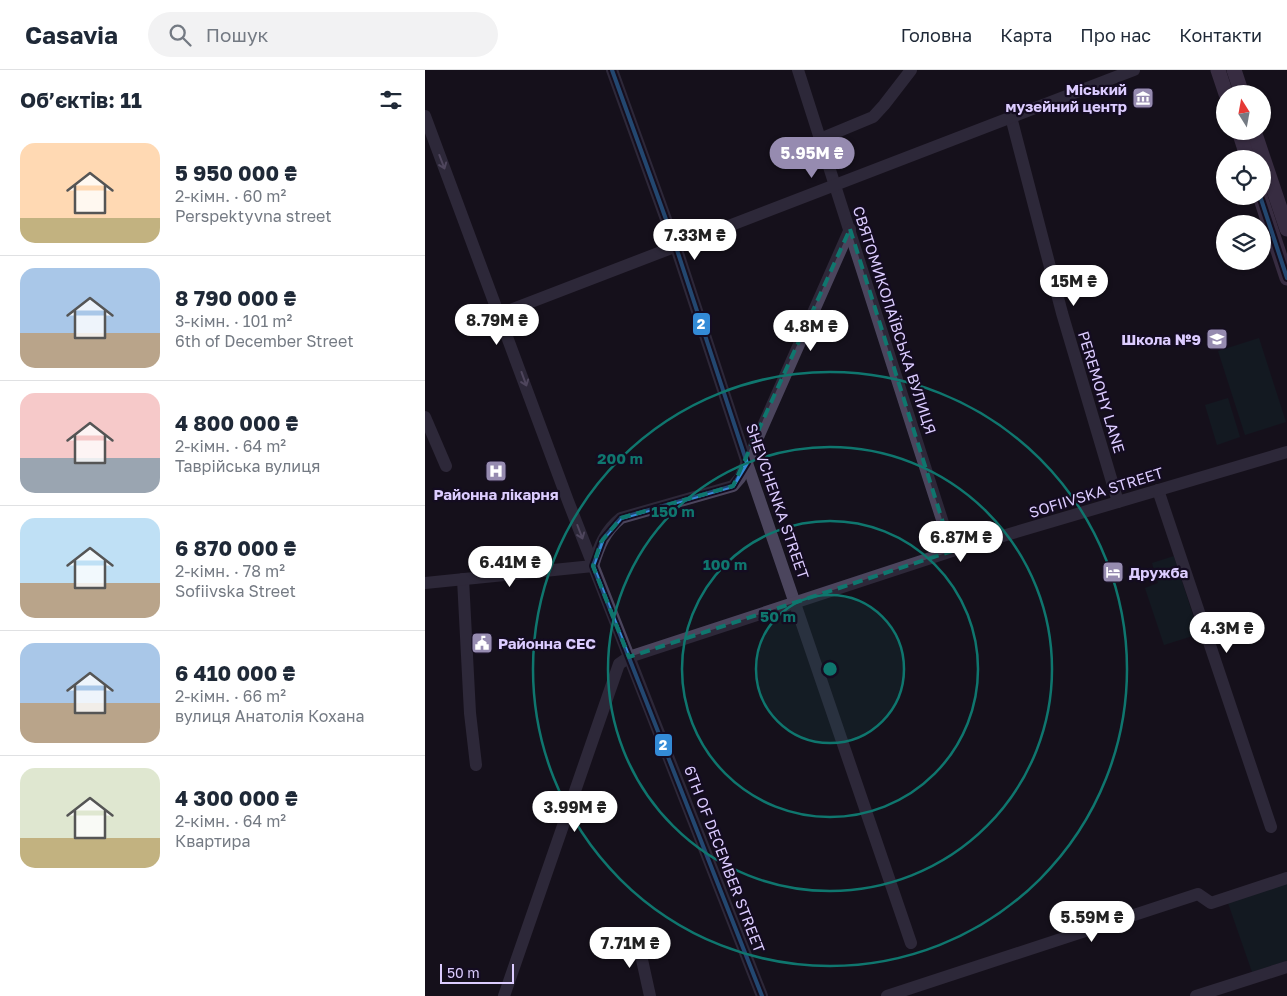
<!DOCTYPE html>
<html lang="uk">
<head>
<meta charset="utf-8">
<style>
	body { margin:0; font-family:"Golos Text",sans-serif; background:#f2f2f3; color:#1f2937; height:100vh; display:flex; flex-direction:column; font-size:19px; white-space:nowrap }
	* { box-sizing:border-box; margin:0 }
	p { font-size:16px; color:#747a83 }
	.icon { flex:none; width:28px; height:28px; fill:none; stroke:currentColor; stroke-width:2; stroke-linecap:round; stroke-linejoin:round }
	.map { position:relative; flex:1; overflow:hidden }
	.sheet { display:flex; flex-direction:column; background:#fff; width:425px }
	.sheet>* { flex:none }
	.needle { width:32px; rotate:349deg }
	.controls { position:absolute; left:791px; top:15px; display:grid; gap:10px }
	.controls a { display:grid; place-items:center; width:55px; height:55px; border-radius:50%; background:#fff; box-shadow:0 1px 4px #0004; font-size:25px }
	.scale { position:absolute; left:15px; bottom:12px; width:74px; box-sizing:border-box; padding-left:5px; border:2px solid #dcccff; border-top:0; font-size:14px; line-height:18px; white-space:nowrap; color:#dcccff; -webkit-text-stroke:4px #140c21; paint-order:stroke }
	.price { position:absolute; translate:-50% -42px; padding:0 11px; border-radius:18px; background:#fff; color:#222; font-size:16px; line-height:32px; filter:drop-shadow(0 1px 2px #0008) }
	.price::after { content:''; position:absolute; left:50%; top:30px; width:15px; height:11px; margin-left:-8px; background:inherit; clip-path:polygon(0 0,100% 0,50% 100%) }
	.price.selected { background:#968bb0; color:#fff }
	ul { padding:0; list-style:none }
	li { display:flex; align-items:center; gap:15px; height:125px; padding:0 20px }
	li+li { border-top:1px solid #e0e1e3 }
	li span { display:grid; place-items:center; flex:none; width:140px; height:100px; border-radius:15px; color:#555 }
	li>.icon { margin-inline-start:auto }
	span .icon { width:60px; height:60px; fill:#fffc; stroke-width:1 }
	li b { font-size:21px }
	h2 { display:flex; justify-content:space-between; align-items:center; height:60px; padding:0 20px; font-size:21px }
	header { display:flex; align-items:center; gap:30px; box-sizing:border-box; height:70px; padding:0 25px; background:#fff; border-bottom:1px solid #e0e1e3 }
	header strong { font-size:24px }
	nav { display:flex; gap:28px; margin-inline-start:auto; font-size:18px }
	.search { width:350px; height:45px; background:#f2f2f3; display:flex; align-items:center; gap:12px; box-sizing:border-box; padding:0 18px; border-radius:28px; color:#747a83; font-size:19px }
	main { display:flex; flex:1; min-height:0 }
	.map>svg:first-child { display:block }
</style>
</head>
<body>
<header>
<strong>Casavia</strong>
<div class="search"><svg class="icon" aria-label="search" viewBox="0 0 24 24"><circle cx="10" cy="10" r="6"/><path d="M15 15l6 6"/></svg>Пошук</div>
<nav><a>Головна</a><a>Карта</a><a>Про нас</a><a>Контакти</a></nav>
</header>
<main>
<section class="sheet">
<h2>Об’єктів: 11<svg class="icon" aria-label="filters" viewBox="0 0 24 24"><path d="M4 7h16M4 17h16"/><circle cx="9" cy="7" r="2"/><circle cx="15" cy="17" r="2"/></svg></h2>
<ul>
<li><span style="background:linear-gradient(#ffd9b3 75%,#c2b280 0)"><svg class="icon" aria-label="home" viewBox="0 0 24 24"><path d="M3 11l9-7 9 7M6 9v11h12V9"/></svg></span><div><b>5 950 000 ₴</b><p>2-кімн. · 60 m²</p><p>Perspektyvna street</p></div></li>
<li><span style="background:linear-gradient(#a9c7e8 65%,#b9a48a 0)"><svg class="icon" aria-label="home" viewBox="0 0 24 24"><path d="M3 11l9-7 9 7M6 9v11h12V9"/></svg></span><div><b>8 790 000 ₴</b><p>3-кімн. · 101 m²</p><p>6th of December Street</p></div></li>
<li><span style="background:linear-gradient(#f6c9c9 65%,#9aa5b1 0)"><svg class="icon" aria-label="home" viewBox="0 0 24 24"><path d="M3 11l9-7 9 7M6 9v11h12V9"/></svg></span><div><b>4 800 000 ₴</b><p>2-кімн. · 64 m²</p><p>Таврійська вулиця</p></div></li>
<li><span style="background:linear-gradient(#bfe0f5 65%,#b9a48a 0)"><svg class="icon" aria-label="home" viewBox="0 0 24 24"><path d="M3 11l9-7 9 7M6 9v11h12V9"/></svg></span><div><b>6 870 000 ₴</b><p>2-кімн. · 78 m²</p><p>Sofiivska Street</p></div></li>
<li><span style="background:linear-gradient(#a9c7e8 60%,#b9a48a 0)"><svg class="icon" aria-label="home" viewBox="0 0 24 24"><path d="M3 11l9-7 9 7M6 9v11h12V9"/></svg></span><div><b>6 410 000 ₴</b><p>2-кімн. · 66 m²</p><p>вулиця Анатолія Кохана</p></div></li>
<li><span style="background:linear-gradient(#dfe7d0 70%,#c2b280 0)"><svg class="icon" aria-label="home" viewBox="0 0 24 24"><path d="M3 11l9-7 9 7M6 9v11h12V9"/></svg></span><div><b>4 300 000 ₴</b><p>2-кімн. · 64 m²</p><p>Квартира</p></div></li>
</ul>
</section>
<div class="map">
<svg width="862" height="926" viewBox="0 0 862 926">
	<rect width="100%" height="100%" fill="#15111c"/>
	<!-- green -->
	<g fill="#102429">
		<path d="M834 268 861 352 820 365 793 281Z"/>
		<path d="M803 328 815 367 792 375 780 335Z"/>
		<path d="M749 486 774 564 739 575 720 518 733 513 727 493Z"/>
		<path d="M862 813V891L827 902 803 833Z"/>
	</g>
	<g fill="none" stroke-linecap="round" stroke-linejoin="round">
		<!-- minor -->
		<g stroke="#4b455d" stroke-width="12">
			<path d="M187 0 251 177 322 393 486 873"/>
			<path d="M373 0 527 481"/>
			<path d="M0 46 143 431 337 926"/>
			<path d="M586 47 637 243 693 432"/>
			<path d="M395 69 448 47 459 35 486 0"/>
			<path d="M75 244 709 0"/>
			<path d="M0 347 21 396"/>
			<path d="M733 420 846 757"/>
			<path d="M168 496C174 476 180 461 196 448L308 416 315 408 425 159"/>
			<path d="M38 509 45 643 51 695"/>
			<path d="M0 513 168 496"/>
			<path d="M212 867 225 926"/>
			<path d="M79 926 194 594 204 587 527 481 862 382"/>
			<path d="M462 926 773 824 786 833 862 808"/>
			<path d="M771 926 862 897"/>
		</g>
		<!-- major -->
		<g stroke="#614e6f" stroke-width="15">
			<path d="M793 0 801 24"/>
			<path d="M809 0 817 24"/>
			<path d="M814 61 823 89"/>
			<path d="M829 61 862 159"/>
			<path d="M835 126 862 208"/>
		</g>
		<!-- bus-1 casing -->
		<g stroke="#140c21" stroke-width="8">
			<g id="bus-1">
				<path d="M187 0 251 177 322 393 308 416 196 448 178 469 168 496 337 926"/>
				<path d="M835 126 862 208"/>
			</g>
		</g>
		<!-- bus-1 -->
		<use href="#bus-1" stroke="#338bd7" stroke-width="4"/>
	</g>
	<!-- one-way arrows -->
	<defs><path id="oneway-shaft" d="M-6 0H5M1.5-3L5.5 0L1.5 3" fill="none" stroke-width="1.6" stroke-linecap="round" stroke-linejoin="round" transform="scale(1.25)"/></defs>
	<g stroke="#9488ae">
		<use href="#oneway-shaft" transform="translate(17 92) rotate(69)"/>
		<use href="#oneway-shaft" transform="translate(99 309) rotate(70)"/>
		<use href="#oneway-shaft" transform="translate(155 462) rotate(69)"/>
	</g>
	<!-- marked area -->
	<path d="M0 0H862V926H0ZM425 159 527 481 204 587 168 496 176 472 196 448 308 416Z" fill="#15111c" fill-opacity=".55" fill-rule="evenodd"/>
	<path fill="none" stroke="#0f766e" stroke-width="4" stroke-dasharray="10 6" stroke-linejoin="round" d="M425 159 527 481 204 587 168 496 176 472 196 448 308 416Z"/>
	<!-- distance rings -->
	<circle cx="405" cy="599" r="74" fill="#0f766e" fill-opacity=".12"/>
	<g fill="none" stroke="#0f766e" stroke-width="2.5">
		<circle cx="405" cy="599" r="74"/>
		<circle cx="405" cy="599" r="148"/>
		<circle cx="405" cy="599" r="222"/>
		<circle cx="405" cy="599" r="297"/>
	</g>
	<!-- icons -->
	<defs>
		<g id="museum-square" transform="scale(1.125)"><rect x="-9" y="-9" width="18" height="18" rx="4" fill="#968bb0" stroke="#140c21"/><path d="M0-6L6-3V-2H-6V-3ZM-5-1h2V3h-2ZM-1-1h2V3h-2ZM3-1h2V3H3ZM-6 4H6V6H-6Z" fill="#fff"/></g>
		<g id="school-square" transform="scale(1.125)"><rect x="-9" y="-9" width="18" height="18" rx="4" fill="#968bb0" stroke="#140c21"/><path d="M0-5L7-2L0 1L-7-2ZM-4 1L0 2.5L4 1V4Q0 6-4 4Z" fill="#fff"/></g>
		<g id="hospital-square" transform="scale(1.125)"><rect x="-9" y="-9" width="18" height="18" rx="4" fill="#968bb0" stroke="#140c21"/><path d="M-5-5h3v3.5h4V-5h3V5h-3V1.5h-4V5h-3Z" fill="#fff"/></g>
		<g id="hotel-square" transform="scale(1.125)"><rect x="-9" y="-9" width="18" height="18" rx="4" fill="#968bb0" stroke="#140c21"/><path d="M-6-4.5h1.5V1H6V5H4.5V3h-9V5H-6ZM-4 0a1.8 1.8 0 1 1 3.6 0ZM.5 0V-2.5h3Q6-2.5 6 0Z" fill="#fff"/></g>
		<g id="civic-square" transform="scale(1.125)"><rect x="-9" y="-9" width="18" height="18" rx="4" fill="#968bb0" stroke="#140c21"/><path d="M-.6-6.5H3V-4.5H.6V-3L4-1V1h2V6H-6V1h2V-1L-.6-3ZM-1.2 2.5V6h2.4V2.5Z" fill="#fff"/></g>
	</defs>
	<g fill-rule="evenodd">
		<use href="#museum-square" x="718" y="28"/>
		<use href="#school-square" x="792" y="269"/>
		<use href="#hospital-square" x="71" y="401"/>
		<use href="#hotel-square" x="688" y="502"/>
		<use href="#civic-square" x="57" y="573"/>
	</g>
	<g text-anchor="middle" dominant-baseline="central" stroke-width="4.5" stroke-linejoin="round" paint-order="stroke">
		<!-- poi labels -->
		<g font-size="15" font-weight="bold" fill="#dcccff" stroke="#140c21" text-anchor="end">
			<text x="702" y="19">Міський<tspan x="702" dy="17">музейний центр</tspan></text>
			<text x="776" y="269">Школа №9</text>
			<text x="71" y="424" text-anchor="middle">Районна лікарня</text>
			<text x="704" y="502" text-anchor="start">Дружба</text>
			<text x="73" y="573" text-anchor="start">Районна СЕС</text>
		</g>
		<!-- street labels -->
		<g font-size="15" fill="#dcccff" stroke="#140c21">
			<text transform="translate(470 250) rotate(72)">СВЯТОМИКОЛАЇВСЬКА ВУЛИЦЯ</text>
			<text transform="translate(677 322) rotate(73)">PEREMOHY LANE</text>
			<text transform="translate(671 422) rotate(-17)">SOFIIVSKA STREET</text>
			<text transform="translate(353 431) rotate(71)">SHEVCHENKA STREET</text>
			<text transform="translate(300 789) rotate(69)">6TH OF DECEMBER STREET</text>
		</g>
	</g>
	<circle cx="405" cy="599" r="8" fill="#0f766e" stroke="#140c21" stroke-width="2.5"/>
	<g font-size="15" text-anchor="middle" font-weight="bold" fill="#0f766e" stroke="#140c21" stroke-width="4.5" stroke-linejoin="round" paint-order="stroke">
		<text x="195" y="394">200 m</text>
		<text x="248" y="447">150 m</text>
		<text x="300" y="500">100 m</text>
		<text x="353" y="552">50 m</text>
	</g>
	<g stroke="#140c21" stroke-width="2">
		<rect x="267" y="242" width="19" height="24" rx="5" fill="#338bd7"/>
		<rect x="229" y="663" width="19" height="24" rx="5" fill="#338bd7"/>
	</g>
	<g font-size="14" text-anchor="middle" font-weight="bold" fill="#fff">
		<text x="276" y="259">2</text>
		<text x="238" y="680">2</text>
	</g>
</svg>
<div class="controls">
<a><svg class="needle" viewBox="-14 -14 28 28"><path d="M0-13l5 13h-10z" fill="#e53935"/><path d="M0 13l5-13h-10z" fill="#747a83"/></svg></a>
<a><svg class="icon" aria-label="locate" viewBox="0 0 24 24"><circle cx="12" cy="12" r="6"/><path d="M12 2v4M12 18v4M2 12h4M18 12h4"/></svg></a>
<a><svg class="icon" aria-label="layers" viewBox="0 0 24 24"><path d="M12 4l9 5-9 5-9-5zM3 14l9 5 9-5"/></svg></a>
</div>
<div class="scale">50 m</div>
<b class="price selected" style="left:387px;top:109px">5.95M ₴</b>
<b class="price" style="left:270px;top:191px">7.33M ₴</b>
<b class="price" style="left:649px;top:237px">15M ₴</b>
<b class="price" style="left:72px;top:276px">8.79M ₴</b>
<b class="price" style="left:386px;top:282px">4.8M ₴</b>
<b class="price" style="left:536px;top:493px">6.87M ₴</b>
<b class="price" style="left:85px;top:518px">6.41M ₴</b>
<b class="price" style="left:802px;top:584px">4.3M ₴</b>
<b class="price" style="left:150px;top:763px">3.99M ₴</b>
<b class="price" style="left:667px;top:873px">5.59M ₴</b>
<b class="price" style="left:205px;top:899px">7.71M ₴</b>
</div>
</main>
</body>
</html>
